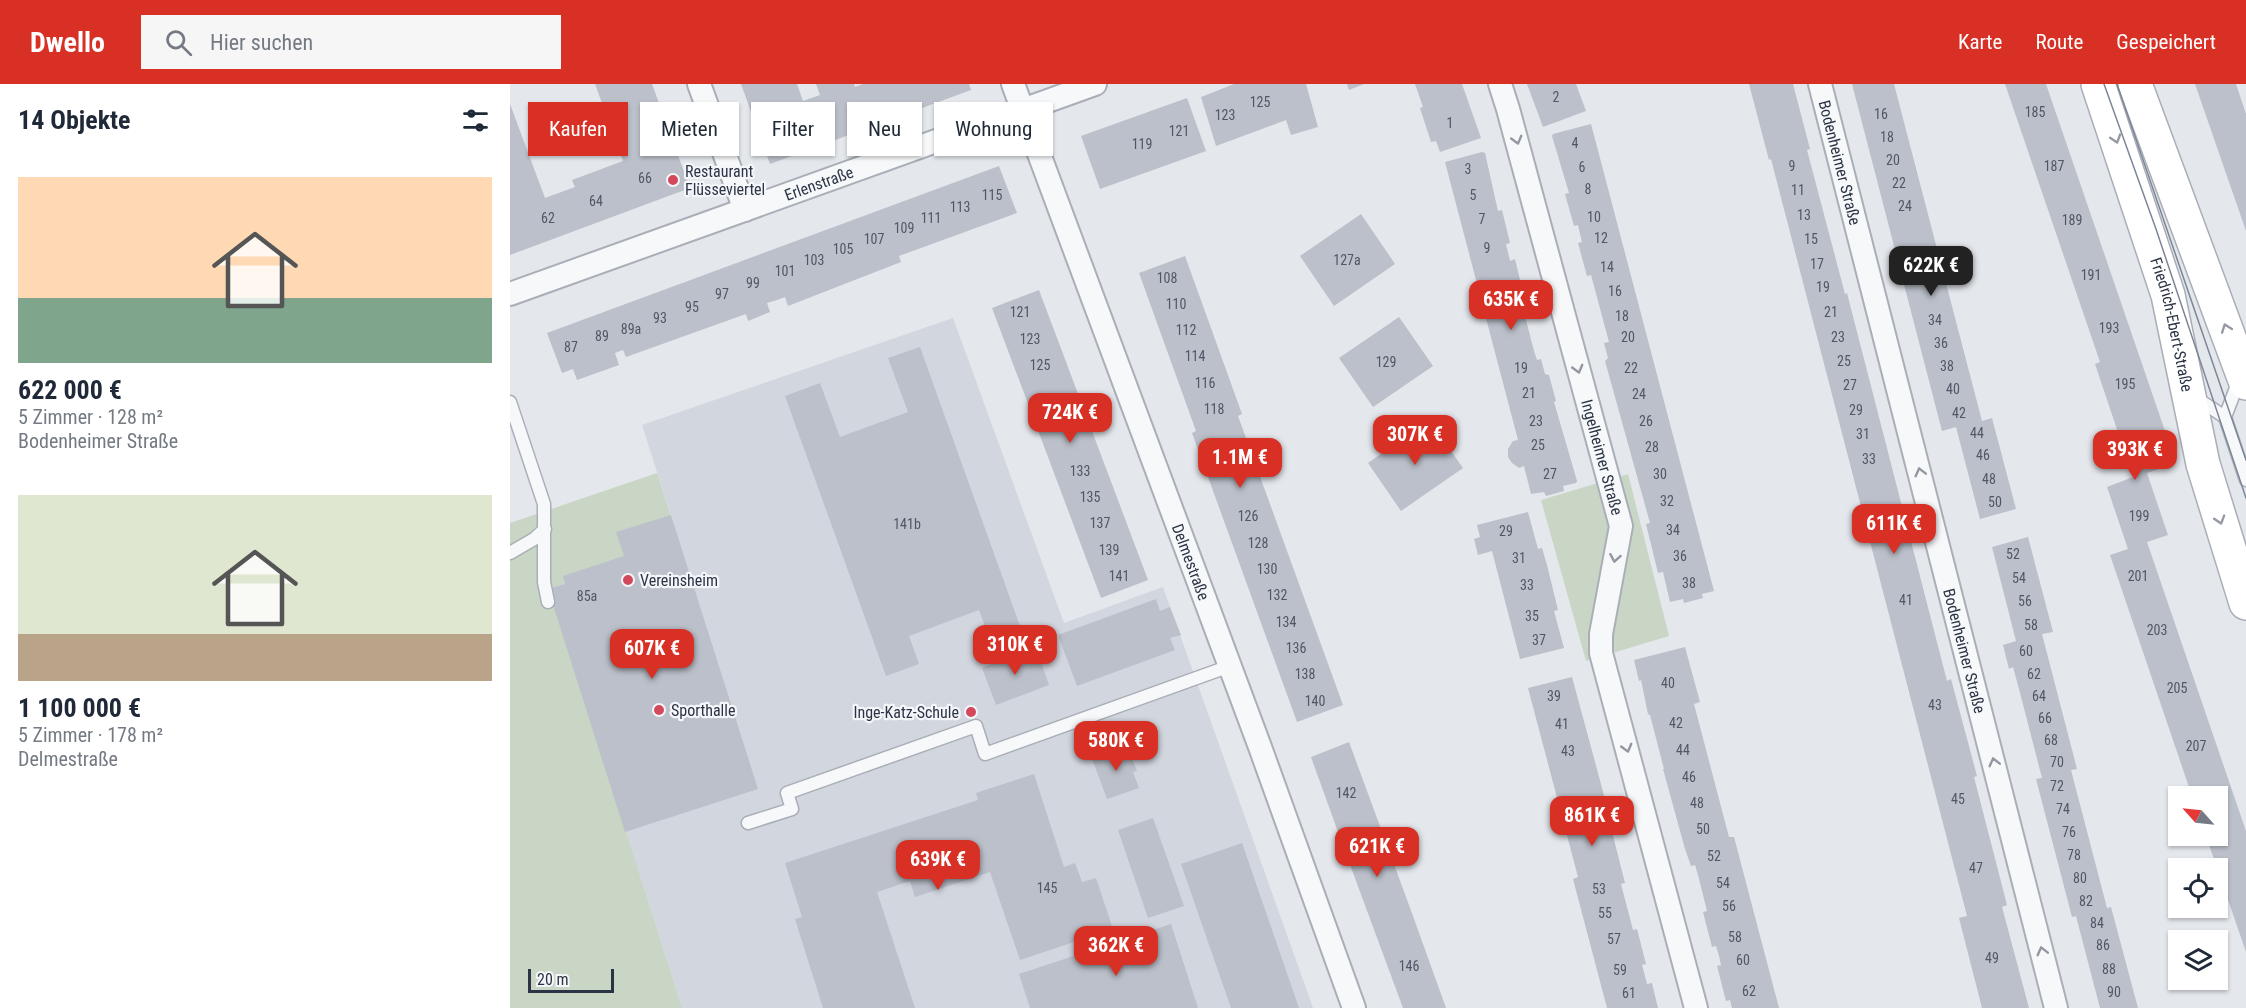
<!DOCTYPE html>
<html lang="de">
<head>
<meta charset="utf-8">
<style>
	body { margin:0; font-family:"Roboto Condensed",sans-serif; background:#f6f6f7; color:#1f2937; height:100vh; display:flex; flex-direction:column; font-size:22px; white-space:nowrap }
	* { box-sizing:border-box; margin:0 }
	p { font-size:20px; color:#747a83 }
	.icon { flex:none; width:33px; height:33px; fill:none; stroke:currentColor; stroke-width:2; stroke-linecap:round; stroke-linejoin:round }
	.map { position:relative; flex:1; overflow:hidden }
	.drawer { display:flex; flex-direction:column; background:#fff; width:510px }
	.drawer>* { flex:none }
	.banner { position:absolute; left:18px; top:18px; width:570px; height:54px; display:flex; gap:12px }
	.needle { width:39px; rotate:297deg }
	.tools { position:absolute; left:1658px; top:702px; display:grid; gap:12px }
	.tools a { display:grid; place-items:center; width:60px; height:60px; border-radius:0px; background:#fff; box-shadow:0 2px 4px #0004; font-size:30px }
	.scale { position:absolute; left:18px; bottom:15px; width:86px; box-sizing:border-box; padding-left:6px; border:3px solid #2b3445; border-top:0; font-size:16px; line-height:21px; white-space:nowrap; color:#2b3445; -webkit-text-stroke:4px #f4f6f9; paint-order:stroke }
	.price { position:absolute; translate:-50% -51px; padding:0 14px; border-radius:12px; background:#d93025; color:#fff; font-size:20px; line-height:39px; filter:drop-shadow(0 2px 3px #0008) }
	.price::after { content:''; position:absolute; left:50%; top:36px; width:18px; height:14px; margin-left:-9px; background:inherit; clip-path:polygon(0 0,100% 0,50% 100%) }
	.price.current { background:#222; color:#fff }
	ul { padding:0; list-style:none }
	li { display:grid; align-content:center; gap:12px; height:318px; padding:0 18px }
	li span { display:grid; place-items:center; height:186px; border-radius:0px; color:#555 }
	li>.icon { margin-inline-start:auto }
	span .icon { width:108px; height:108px; fill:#fffc; stroke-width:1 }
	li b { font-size:26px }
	h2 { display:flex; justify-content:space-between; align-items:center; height:72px; padding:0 18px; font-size:26px }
	.tag { padding:0 21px; border-radius:0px; background:#fff; box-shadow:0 2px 4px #0004; font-size:21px; line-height:54px }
	.tag.current { background:#d93025; color:#fff }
	header { display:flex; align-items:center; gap:36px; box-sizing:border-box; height:84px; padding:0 30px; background:#d93025; color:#fff }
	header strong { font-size:28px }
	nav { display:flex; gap:33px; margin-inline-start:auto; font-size:21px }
	.search { width:420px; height:54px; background:#f6f6f7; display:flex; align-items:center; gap:15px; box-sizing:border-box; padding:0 21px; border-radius:0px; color:#747a83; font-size:22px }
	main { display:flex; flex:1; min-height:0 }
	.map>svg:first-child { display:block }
</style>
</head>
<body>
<header>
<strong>Dwello</strong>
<div class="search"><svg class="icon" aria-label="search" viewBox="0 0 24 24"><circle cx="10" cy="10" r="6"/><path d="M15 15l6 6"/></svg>Hier suchen</div>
<nav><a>Karte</a><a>Route</a><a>Gespeichert</a></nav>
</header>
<main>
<section class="drawer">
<h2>14 Objekte<svg class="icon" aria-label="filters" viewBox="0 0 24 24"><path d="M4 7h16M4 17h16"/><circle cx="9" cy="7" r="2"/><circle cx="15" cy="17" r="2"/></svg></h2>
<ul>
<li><span style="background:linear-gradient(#ffd9b3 65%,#7fa58c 0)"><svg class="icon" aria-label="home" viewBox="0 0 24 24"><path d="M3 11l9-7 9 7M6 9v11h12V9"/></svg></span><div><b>622 000 €</b><p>5 Zimmer · 128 m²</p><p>Bodenheimer Straße</p></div></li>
<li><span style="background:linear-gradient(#dfe7d0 75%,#b9a48a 0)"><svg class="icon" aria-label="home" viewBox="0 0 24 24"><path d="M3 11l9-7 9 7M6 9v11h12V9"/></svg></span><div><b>1 100 000 €</b><p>5 Zimmer · 178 m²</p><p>Delmestraße</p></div></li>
</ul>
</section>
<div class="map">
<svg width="1736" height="924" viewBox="0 0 1736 924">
	<rect width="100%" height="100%" fill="#e4e7ec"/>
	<!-- built -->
	<path fill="#d2d6de" d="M443 234 554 539 653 503 803 924H172L116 747 248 705 132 341Z"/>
	<!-- green -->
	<g fill="#c9d6c5">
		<path d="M147 389 248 705 116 747 172 924H0V439Z"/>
		<path d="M1118 390 1159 552 1076 577 1031 416Z"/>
	</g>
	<!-- building -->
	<g fill="#bbc0ca">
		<path d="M85 0H142L180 104 0 171V20L35 114 65 103 62 96 113 77Z"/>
		<path d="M231 0H287L293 17 310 11 306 0H344L345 3 353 0H459L461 6 260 80Z"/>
		<path d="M724 0H796L808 43 781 51 776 36 706 62 691 13Z"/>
		<path d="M837 0H854L839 6Z"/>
		<path d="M905 0H952L971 54 930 68 926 57 921 58 910 24 913 23Z"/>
		<path d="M1017 0H1066L1076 27 1033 43Z"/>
		<path d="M1239 0H1283L1300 65 1297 66 1335 210 1337 209 1437 597 1441 595 1467 692 1464 693 1497 821 1492 823 1519 924H1472L1449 834 1457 832 1261 75 1259 76Z"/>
		<path d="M1342 0H1384L1472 337 1482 334 1506 425 1470 435 1446 343 1432 347Z"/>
		<path d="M1495 0H1536L1666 379 1637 389 1658 451 1637 458 1736 747V868L1696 752H1707V712H1682L1600 471 1618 465 1597 403 1623 393 1585 280 1590 278Z"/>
		<path d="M1685 0H1726L1736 30V147Z"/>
		<path d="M677 14 696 67 590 105 571 52Z"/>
		<path d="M1081 40 1204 507 1192 510 1193 514 1174 519 1173 515 1160 518 1153 488 1148 489 1136 440 1140 439 1095 277 1098 274 1094 259 1099 258 1081 191 1077 192 1068 159 1072 158 1070 150 1068 141 1064 142 1055 110 1059 109 1042 52 1043 50Z"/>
		<path d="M972 68 975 69 988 127 992 126 1000 159 996 160 1000 177 1005 175 1013 208 1009 209 1024 267 1027 276 1031 275 1035 290 1039 291 1046 317 1044 318 1067 397 1066 399 1053 402 1054 407 1036 412 1034 408 1021 410 1014 382 1009 384 1002 379 998 373V365L1003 357 1008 356 935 78Z"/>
		<path d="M489 82 507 129 389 172 391 178 278 222 275 213 267 216 257 219 260 228 238 237 236 230 116 273 113 266 105 269 109 281 67 296 63 285 52 289 37 249Z"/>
		<path d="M851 130 885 180 824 222 790 172Z"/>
		<path d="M675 172 732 330 728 332 833 621 787 638 682 349 686 347 629 189Z"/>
		<path d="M529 206 638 496 591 514 482 224Z"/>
		<path d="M889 233 923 282 863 323 829 274Z"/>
		<path d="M410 263 511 545 480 556 469 526 399 552 409 580 376 592 275 312 310 299 330 353 398 328 378 274Z"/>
		<path d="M919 336 953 384 891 427 858 379Z"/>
		<path d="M1018 428 1028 465 1032 464 1037 481 1048 526 1044 527 1054 564 1010 575 982 467 968 471 964 455 970 453 967 441Z"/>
		<path d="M161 431 248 705 115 748 38 505 55 500 53 492 114 472 106 448Z"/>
		<path d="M1518 453 1543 548 1532 550 1567 685 1561 686 1597 824 1601 823 1628 924H1590L1566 832 1562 833 1526 695 1532 694 1509 605 1503 583 1499 585 1493 561 1506 557 1482 463Z"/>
		<path d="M646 515 650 527 660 523 671 551 660 554 665 566 567 602 548 551Z"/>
		<path d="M1175 563 1190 618 1184 620 1219 753H1224L1269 924H1222L1220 916 1216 917 1207 882 1211 881 1209 872 1206 862 1202 863 1193 828 1197 827 1188 791 1185 781 1181 782 1175 765 1153 685H1154L1140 631 1138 630 1131 596 1129 597 1124 576Z"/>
		<path d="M526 564 539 601 486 621 472 584 482 580 480 573 489 570 491 576Z"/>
		<path d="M1062 593 1098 726 1097 728 1115 799 1111 800 1123 846 1127 845 1136 880 1132 881 1137 900 1142 899 1148 924H1097L1063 795 1068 793 1018 604Z"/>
		<path d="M839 658 903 832 936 924H893L832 759 801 673Z"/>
		<path d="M612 660 618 675 622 674 627 687 623 688 629 704 597 715 581 672Z"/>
		<path d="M524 690 554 783 565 779 572 798 586 794 603 845 510 876 480 788 405 813 400 797 367 808 405 924H313L285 835 292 833 275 779 468 716 466 709Z"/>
		<path d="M643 734 674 822 638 834 608 746Z"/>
		<path d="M732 759 789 924H721L671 780Z"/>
		<path d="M661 840 688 924H520L509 890Z"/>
	</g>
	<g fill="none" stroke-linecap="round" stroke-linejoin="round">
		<!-- service casing -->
		<g stroke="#a9aeb7" stroke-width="15">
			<g id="service">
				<path d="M1729 296 1715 333 1736 396"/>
				<path d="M1686 314 1715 333"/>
				<path d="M0 318 34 420V498L38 518"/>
				<path d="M0 469 24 455 35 445"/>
				<path d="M238 739 282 725 277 709 466 642 475 670 720 582"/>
			</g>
		</g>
		<!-- minor casing -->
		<g stroke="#a9aeb7" stroke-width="26">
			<g id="minor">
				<path d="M189 0 235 126"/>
				<path id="s1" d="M503 0 750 663 844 924"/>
				<path id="s2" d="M990 0 998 25 1111 442 1091 550V569L1186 924"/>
				<path id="s3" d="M1310 0 1546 924"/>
				<path id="s4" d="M0 210 585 0"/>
			</g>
		</g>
		<!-- secondary casing -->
		<g stroke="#a9aeb7" stroke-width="36">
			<g id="secondary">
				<path id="s5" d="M1588 0 1658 211 1693 380 1736 519"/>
				<path d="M1625 0 1736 299"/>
			</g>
		</g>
		<!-- service -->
		<use href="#service" stroke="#f7f8fa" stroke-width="12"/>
		<!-- minor -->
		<use href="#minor" stroke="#f7f8fa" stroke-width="22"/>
		<!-- secondary -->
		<use href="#secondary" stroke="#fff" stroke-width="33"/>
		<!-- tram -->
		<g stroke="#7d8696" stroke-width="1.5">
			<path d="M1594 0 1646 145 1736 414"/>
			<path d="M1607 0 1736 376"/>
		</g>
	</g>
	<!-- one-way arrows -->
	<defs><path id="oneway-chevron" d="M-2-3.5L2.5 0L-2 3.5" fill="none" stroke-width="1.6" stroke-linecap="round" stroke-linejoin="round" transform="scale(1.5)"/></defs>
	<g stroke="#959aa2">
		<use href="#oneway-chevron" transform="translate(1606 55) rotate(72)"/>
		<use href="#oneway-chevron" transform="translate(1716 244) rotate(-110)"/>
		<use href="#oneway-chevron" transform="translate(1710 436) rotate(73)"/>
	</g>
	<g stroke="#9196a0">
		<use href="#oneway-chevron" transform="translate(1007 56) rotate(75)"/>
		<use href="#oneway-chevron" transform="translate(1068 285) rotate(75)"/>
		<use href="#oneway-chevron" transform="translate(1410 388) rotate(-104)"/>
		<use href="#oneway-chevron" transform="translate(1105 474) rotate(100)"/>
		<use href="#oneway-chevron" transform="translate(1117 664) rotate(75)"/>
		<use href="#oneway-chevron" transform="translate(1484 678) rotate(-104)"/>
		<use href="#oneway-chevron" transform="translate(1532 867) rotate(-104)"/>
	</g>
	<!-- markers -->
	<g fill="#d1495b" stroke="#f4f6f9" stroke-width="2">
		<circle cx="163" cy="96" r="6"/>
		<circle cx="118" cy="496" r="6"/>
		<circle cx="149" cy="626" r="6"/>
		<circle cx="461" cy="628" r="6"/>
	</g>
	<g text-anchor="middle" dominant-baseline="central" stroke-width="4.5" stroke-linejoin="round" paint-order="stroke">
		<!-- number labels -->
		<g font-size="14" fill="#4f5766">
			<text x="1046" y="13">2</text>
			<text x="750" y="18">125</text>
			<text x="1525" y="28">185</text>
			<text x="1371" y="30">16</text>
			<text x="715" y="31">123</text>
			<text x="940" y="39">1</text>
			<text x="669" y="47">121</text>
			<text x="1377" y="53">18</text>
			<text x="1065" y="59">4</text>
			<text x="632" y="60">119</text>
			<text x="1383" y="76">20</text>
			<text x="1282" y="82">9</text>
			<text x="1544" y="82">187</text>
			<text x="1072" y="83">6</text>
			<text x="958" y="85">3</text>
			<text x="135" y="94">66</text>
			<text x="1389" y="99">22</text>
			<text x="1078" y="105">8</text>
			<text x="1288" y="106">11</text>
			<text x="482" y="111">115</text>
			<text x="963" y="111">5</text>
			<text x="86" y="117">64</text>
			<text x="1395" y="122">24</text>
			<text x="450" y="123">113</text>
			<text x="1294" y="131">13</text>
			<text x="1084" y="133">10</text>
			<text x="38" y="134">62</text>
			<text x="421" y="134">111</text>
			<text x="972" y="135">7</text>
			<text x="1562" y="136">189</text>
			<text x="394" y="144">109</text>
			<text x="1091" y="154">12</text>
			<text x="364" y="155">107</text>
			<text x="1301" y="155">15</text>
			<text x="977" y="164">9</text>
			<text x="333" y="165">105</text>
			<text x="304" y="176">103</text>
			<text x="837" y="176">127a</text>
			<text x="1307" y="180">17</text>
			<text x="1097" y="183">14</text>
			<text x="275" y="187">101</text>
			<text x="1581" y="191">191</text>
			<text x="657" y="194">108</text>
			<text x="243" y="199">99</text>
			<text x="1313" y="203">19</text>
			<text x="1105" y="207">16</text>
			<text x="212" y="210">97</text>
			<text x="666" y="220">110</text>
			<text x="182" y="223">95</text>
			<text x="510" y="228">121</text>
			<text x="1321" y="228">21</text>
			<text x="1112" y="232">18</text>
			<text x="150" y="234">93</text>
			<text x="1425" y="236">34</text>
			<text x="1599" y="244">193</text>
			<text x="121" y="245">89a</text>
			<text x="676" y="246">112</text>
			<text x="92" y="252">89</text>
			<text x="1118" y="253">20</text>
			<text x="1328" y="253">23</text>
			<text x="520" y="255">123</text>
			<text x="1431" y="259">36</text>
			<text x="61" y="263">87</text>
			<text x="685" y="272">114</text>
			<text x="1334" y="277">25</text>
			<text x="876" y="278">129</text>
			<text x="530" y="281">125</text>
			<text x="1437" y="282">38</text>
			<text x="1011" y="284">19</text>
			<text x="1121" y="284">22</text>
			<text x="695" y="299">116</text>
			<text x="1615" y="300">195</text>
			<text x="1340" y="301">27</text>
			<text x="1443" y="305">40</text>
			<text x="1019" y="309">21</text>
			<text x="1129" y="310">24</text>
			<text x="704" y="325">118</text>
			<text x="1346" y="326">29</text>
			<text x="1449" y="329">42</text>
			<text x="1026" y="337">23</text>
			<text x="1136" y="337">26</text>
			<text x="1467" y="349">44</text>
			<text x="1353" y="350">31</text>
			<text x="1028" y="361">25</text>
			<text x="1142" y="363">28</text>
			<text x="1473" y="371">46</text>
			<text x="1359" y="375">33</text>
			<text x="570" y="387">133</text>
			<text x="1040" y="390">27</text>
			<text x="1150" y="390">30</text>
			<text x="1479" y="395">48</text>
			<text x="580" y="413">135</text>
			<text x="1157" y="417">32</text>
			<text x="1485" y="418">50</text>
			<text x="738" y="432">126</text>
			<text x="1629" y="432">199</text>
			<text x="590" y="439">137</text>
			<text x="397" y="440">141b</text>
			<text x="1163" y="446">34</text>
			<text x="996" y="447">29</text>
			<text x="748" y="459">128</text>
			<text x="599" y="466">139</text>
			<text x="1503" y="470">52</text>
			<text x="1170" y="472">36</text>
			<text x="1009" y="474">31</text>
			<text x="757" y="485">130</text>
			<text x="609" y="492">141</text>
			<text x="1628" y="492">201</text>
			<text x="1509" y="494">54</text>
			<text x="1179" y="499">38</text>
			<text x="1017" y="501">33</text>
			<text x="767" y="511">132</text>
			<text x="77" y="512">85a</text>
			<text x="1396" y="516">41</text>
			<text x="1515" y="517">56</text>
			<text x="1022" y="532">35</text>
			<text x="776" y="538">134</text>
			<text x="1521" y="541">58</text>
			<text x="1647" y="546">203</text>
			<text x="1029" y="556">37</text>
			<text x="786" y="564">136</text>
			<text x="1516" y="567">60</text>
			<text x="795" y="590">138</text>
			<text x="1524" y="590">62</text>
			<text x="1158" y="599">40</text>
			<text x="1667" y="604">205</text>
			<text x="1044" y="612">39</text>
			<text x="1529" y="612">64</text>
			<text x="805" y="617">140</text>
			<text x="1425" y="621">43</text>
			<text x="1535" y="634">66</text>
			<text x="1166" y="639">42</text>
			<text x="1052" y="640">41</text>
			<text x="1541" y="656">68</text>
			<text x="1686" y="662">207</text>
			<text x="1173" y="666">44</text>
			<text x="1058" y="667">43</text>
			<text x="1547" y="678">70</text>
			<text x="1179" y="693">46</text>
			<text x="1547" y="702">72</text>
			<text x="836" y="709">142</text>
			<text x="1448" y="715">45</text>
			<text x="1187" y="719">48</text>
			<text x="1553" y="725">74</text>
			<text x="1193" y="745">50</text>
			<text x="1559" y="748">76</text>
			<text x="1564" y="771">78</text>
			<text x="1204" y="772">52</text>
			<text x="1466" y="784">47</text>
			<text x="1570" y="794">80</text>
			<text x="1213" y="799">54</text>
			<text x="537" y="804">145</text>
			<text x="1089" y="805">53</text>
			<text x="1576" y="817">82</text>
			<text x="1219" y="822">56</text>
			<text x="1095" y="829">55</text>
			<text x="1587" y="839">84</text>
			<text x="1225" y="853">58</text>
			<text x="1104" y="855">57</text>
			<text x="1593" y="861">86</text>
			<text x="1482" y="874">49</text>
			<text x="1233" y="876">60</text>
			<text x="899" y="882">146</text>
			<text x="1599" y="885">88</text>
			<text x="1110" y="886">59</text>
			<text x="1239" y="907">62</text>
			<text x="1604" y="908">90</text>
			<text x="1119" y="909">61</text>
		</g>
		<!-- street labels -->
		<g font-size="16" fill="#2b3445" stroke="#f4f6f9">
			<text stroke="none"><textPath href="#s3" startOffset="81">Bodenheimer Straße</textPath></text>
			<text stroke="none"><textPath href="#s4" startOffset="328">Erlenstraße</textPath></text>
			<text stroke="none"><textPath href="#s5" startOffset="252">Friedrich-Ebert-Straße</textPath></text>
			<text stroke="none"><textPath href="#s2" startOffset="387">Ingelheimer Straße</textPath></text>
			<text stroke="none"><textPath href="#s1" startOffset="510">Delmestraße</textPath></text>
			<text stroke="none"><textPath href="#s3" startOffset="585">Bodenheimer Straße</textPath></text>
		</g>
		<!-- poi labels -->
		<g font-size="16" fill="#2b3445" stroke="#f4f6f9" text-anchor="start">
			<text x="175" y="87">Restaurant<tspan x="175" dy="18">Flüsseviertel</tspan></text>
			<text x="130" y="496">Vereinsheim</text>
			<text x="161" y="626">Sporthalle</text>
			<text x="449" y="628" text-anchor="end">Inge-Katz-Schule</text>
		</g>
	</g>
</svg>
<div class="tools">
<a><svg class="needle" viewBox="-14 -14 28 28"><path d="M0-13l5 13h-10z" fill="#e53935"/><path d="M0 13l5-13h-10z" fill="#747a83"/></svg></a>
<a><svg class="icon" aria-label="locate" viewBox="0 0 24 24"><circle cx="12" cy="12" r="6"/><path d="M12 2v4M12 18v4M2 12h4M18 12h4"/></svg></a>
<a><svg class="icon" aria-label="layers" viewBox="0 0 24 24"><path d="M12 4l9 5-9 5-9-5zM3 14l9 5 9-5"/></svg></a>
</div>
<div class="scale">20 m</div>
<b class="price current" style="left:1421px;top:213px">622K €</b>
<b class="price" style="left:1001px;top:247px">635K €</b>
<b class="price" style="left:560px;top:360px">724K €</b>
<b class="price" style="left:905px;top:382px">307K €</b>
<b class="price" style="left:1625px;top:397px">393K €</b>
<b class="price" style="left:730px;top:405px">1.1M €</b>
<b class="price" style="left:1384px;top:471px">611K €</b>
<b class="price" style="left:505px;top:592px">310K €</b>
<b class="price" style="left:142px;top:596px">607K €</b>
<b class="price" style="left:606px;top:688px">580K €</b>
<b class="price" style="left:1082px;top:763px">861K €</b>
<b class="price" style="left:867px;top:794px">621K €</b>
<b class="price" style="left:428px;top:807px">639K €</b>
<b class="price" style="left:606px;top:893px">362K €</b>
<div class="banner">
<a class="tag current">Kaufen</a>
<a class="tag">Mieten</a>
<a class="tag">Filter</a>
<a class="tag">Neu</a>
<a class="tag">Wohnung</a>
</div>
</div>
</main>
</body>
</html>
